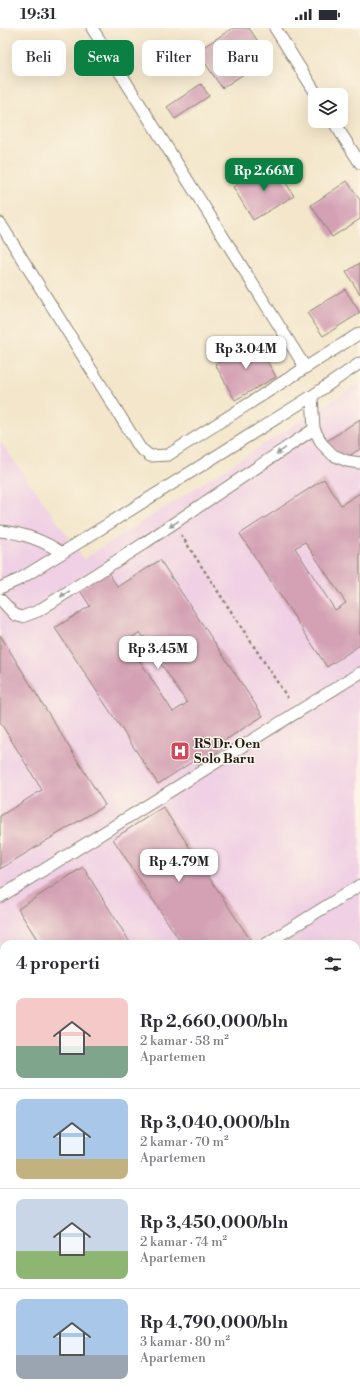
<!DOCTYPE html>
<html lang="id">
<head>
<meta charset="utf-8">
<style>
	body { margin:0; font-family:"Libre Bodoni",serif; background:#f7f7f7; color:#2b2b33; height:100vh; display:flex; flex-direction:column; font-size:15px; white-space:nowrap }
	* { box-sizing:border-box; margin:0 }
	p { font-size:13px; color:#7c7c81 }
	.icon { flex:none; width:22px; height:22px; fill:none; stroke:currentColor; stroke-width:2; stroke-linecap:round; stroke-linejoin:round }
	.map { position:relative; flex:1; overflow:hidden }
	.drawer { position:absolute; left:0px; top:912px; width:360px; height:456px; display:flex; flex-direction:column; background:#fff; border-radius:12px 12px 0 0; box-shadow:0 4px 16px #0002 }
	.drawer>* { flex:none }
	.guide { position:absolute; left:12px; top:12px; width:336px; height:36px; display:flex; gap:8px }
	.buttons { position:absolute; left:308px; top:60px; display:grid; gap:8px }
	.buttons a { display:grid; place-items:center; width:40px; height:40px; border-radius:8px; background:#fff; box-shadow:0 4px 16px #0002; font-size:20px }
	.price { position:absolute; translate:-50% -34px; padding:0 9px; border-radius:8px; background:#fff; color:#222; font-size:13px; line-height:26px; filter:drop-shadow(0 1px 2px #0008) }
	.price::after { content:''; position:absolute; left:50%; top:24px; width:12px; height:9px; margin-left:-6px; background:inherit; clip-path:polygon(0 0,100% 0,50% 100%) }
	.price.active { background:#0b8043; color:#fff }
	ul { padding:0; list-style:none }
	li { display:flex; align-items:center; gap:12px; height:100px; padding:0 16px }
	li+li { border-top:1px solid #e1e1e2 }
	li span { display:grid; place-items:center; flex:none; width:112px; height:80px; border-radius:8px; color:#555 }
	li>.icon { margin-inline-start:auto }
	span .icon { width:48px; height:48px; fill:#fffc; stroke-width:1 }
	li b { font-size:17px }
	h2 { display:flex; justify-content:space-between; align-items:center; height:48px; padding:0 16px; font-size:17px }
	.tag { padding:0 14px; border-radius:8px; background:#fff; box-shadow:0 4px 16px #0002; font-size:14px; line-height:36px }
	.tag.active { background:#0b8043; color:#fff }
	.status { display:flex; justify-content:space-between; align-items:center; height:28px; padding:0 20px; background:#fff; direction:ltr }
	.status svg { height:11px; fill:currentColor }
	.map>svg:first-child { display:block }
</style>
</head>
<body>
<div class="status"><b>19:31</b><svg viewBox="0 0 49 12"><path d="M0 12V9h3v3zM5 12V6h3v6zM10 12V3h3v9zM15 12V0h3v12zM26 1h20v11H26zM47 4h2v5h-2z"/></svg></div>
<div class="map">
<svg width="360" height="1368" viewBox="0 0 360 1368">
	<rect width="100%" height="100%" fill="#fcf5e5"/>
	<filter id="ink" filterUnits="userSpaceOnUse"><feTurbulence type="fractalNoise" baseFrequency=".025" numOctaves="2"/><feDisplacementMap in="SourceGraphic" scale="8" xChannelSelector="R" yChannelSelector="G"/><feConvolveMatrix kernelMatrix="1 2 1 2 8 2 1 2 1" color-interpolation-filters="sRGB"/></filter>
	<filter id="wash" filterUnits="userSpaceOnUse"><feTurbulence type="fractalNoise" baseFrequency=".012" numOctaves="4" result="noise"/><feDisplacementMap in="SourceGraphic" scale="16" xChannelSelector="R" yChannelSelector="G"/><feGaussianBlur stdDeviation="0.9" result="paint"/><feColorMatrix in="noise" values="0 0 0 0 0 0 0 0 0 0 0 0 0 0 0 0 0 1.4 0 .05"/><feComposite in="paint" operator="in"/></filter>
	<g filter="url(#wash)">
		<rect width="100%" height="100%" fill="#f3e6ca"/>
		<!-- built -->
		<path fill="#f0d0e4" d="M360 355V1302L356 1301V916H4V1252L0 1251V413L84 531Z"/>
		<!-- industrial -->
		<path fill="#cebed1" d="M0 1282H4V1364H258L257 1368H0Z"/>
		<g id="blocks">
			<!-- building -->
			<g fill="#d3a0b4" fill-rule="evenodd">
				<path d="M233 0H249L269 30 222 60 197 23Z"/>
				<path d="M201 56 209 68 175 91 167 79Z"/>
				<path d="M274 135 294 168 253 192 233 159Z"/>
				<path d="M347 153 360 172V191L332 209 311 177Z"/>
				<path d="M360 235V266L346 244Z"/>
				<path d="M345 261 360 285 323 308 307 285Z"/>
				<path d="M256 313 276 349 235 372 215 336Z"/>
				<path d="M360 391V421L344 431 327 413Z"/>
				<path d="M324 451 341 477 360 465V617L327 639 240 506ZM305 514 346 575 335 582 295 520Z"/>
				<path d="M160 532 263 688 219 716 222 721 198 737 195 732 158 756 55 600 90 578 79 561 107 543 118 559ZM140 604 187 675 173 684 127 613Z"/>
				<path d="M0 607 105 777 0 841V788L42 762 0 694Z"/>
				<path d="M163 779 253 916H182L113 811Z"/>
				<path d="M83 839 131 916H40L18 881Z"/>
				<path d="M359 972 360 973V1030L356 1024V974Z"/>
			</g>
		</g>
	</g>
	<g filter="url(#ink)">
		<use href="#blocks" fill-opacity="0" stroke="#888173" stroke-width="1"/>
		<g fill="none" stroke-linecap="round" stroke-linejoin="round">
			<!-- service casing -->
			<g stroke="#888173" stroke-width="13">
				<g id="service">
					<path d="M92 0 305 339"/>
					<path d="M275 0 317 67"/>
					<path d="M333 93 360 135"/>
					<path d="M0 195 140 420 150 428 168 427 360 305"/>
					<path d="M312 368 360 335"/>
					<path d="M0 503C23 505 43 512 62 525L312 368 314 401 322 416 333 427 347 433 360 435"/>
					<path d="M0 560 20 551 62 525"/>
					<path d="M0 571 15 587 22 589 38 583 143 516 314 401"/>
					<path d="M0 869 360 645"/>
					<path d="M266 916 360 857"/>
					<path d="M0 972 4 978"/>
					<path d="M0 1263 4 1264"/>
					<path d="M356 1312 360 1313"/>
				</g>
			</g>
			<!-- path -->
			<g stroke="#888173" stroke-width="2.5" stroke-dasharray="3 3" stroke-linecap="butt">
				<path d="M181 507 289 672"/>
				<path d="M356 1165 360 1163"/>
			</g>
			<!-- service -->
			<use href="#service" stroke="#fff" stroke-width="11"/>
		</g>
		<!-- one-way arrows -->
		<defs><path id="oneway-solid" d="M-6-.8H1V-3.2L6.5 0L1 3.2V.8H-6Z"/></defs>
		<g fill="#999">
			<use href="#oneway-solid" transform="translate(281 423) rotate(146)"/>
			<use href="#oneway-solid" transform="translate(174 496) rotate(146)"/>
			<use href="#oneway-solid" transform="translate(65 566) rotate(147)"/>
		</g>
	</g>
	<!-- icons -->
	<defs>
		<g id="hospital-square" transform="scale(1)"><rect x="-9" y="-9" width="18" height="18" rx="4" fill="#d1495b" stroke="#fcf5e5"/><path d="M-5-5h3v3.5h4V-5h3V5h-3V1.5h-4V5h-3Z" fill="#fff"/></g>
	</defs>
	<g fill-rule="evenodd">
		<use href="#hospital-square" x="180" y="723"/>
	</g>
	<g text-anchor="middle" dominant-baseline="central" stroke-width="3" stroke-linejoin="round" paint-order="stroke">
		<!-- poi labels -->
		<g font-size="13" font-weight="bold" fill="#1c1c1c" stroke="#fcf5e5" text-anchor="start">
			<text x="194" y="716">RS Dr. Oen<tspan x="194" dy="15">Solo Baru</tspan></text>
		</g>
	</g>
</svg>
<div class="buttons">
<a><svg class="icon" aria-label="layers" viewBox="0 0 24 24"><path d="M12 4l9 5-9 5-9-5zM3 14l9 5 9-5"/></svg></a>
</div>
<b class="price active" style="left:264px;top:164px">Rp 2.66M</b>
<b class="price" style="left:246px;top:342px">Rp 3.04M</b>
<b class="price" style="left:158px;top:642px">Rp 3.45M</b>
<b class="price" style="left:179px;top:855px">Rp 4.79M</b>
<div class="guide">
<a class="tag">Beli</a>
<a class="tag active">Sewa</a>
<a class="tag">Filter</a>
<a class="tag">Baru</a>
</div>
<section class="drawer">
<h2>4 properti<svg class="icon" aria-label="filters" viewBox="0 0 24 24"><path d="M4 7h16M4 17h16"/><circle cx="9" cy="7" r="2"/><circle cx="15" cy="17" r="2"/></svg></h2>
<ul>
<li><span style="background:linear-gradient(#f6c9c9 60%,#7fa58c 0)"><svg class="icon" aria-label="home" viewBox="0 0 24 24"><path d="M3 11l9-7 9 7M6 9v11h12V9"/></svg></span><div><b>Rp 2,660,000/bln</b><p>2 kamar · 58 m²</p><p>Apartemen</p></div></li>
<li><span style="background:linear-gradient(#a9c7e8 75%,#c2b280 0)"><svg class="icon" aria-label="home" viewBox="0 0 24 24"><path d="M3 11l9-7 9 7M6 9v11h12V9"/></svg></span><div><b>Rp 3,040,000/bln</b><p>2 kamar · 70 m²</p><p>Apartemen</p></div></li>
<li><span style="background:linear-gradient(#c9d6e8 65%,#8fb573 0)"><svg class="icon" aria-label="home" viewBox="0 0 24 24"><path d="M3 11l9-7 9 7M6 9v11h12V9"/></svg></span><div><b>Rp 3,450,000/bln</b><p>2 kamar · 74 m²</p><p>Apartemen</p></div></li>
<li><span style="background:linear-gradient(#a9c7e8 70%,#9aa5b1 0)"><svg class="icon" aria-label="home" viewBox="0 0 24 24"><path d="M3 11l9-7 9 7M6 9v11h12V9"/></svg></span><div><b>Rp 4,790,000/bln</b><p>3 kamar · 80 m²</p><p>Apartemen</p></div></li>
</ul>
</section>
</div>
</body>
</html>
